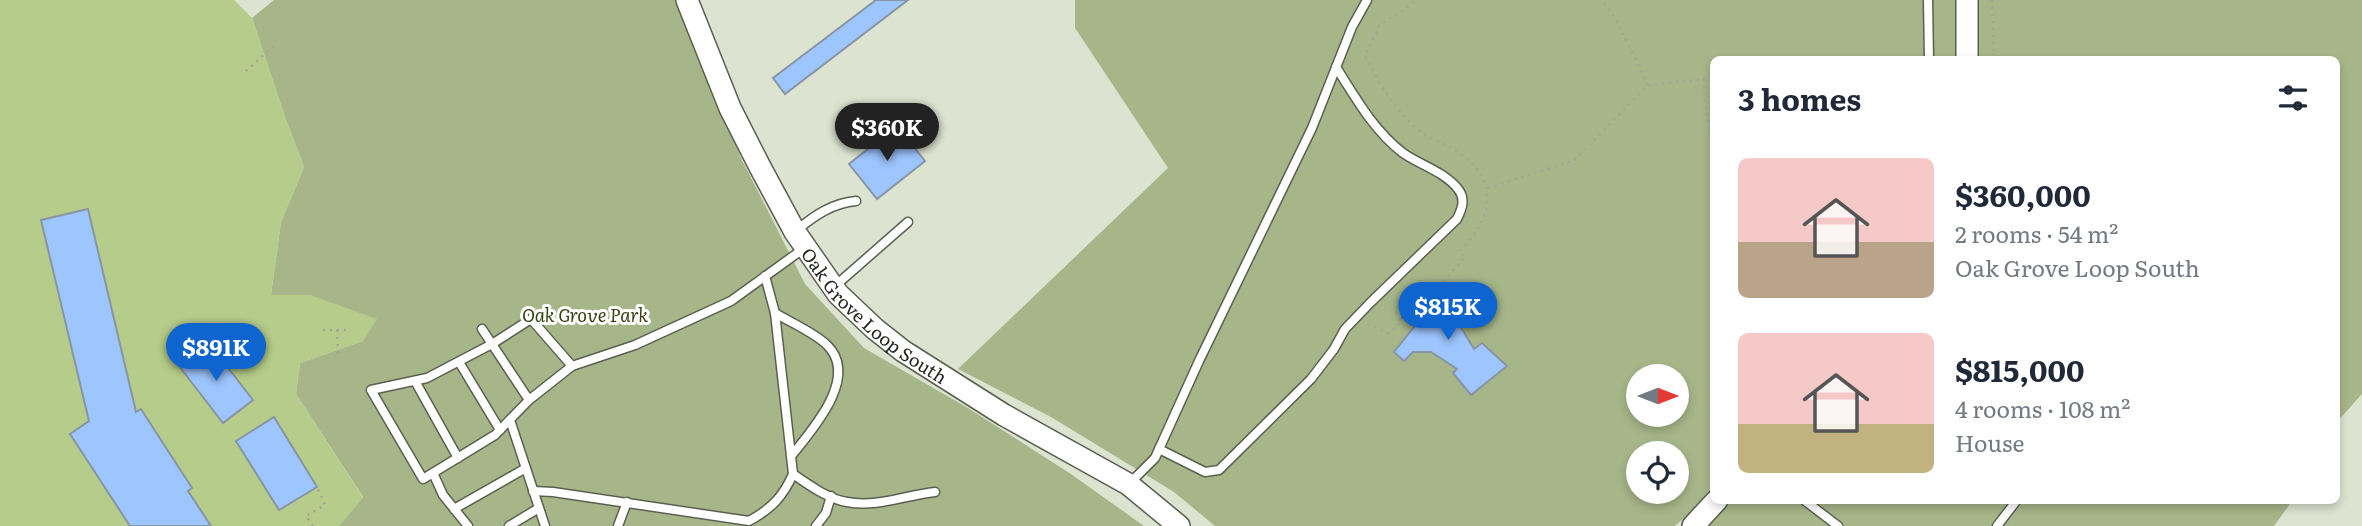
<!DOCTYPE html>
<html lang="en">
<head>
<meta charset="utf-8">
<style>
	body { margin:0; font-family:Literata,serif; background:#f6f6f7; color:#1f2937; height:100vh; display:flex; flex-direction:column; font-size:26px; white-space:nowrap }
	* { box-sizing:border-box; margin:0 }
	p { font-size:23px; color:#747a83 }
	.icon { flex:none; width:38px; height:38px; fill:none; stroke:currentColor; stroke-width:2; stroke-linecap:round; stroke-linejoin:round }
	.map { position:relative; flex:1; overflow:hidden }
	.side { position:absolute; left:1710px; top:56px; width:630px; height:448px; display:flex; flex-direction:column; background:#fff; border-radius:10px; box-shadow:0 4px 10px #0003 }
	.side>* { flex:none }
	.needle { width:46px; rotate:90deg }
	.fabs { position:absolute; left:1626px; top:364px; display:grid; gap:14px }
	.fabs a { display:grid; place-items:center; width:63px; height:63px; border-radius:50%; background:#fff; box-shadow:0 4px 10px #0003; font-size:35px }
	.price { position:absolute; translate:-50% -60px; padding:0 16px; border-radius:24px; background:#0e65cf; color:#fff; font-size:23px; line-height:46px; filter:drop-shadow(0 2px 4px #0008) }
	.price::after { content:''; position:absolute; left:50%; top:42px; width:21px; height:16px; margin-left:-10px; background:inherit; clip-path:polygon(0 0,100% 0,50% 100%) }
	.price.active { background:#222; color:#fff }
	ul { padding:0; list-style:none }
	li { display:flex; align-items:center; gap:21px; height:175px; padding:0 28px }
	li span { display:grid; place-items:center; flex:none; width:196px; height:140px; border-radius:10px; color:#555 }
	li>.icon { margin-inline-start:auto }
	span .icon { width:84px; height:84px; fill:#fffc; stroke-width:1 }
	li b { font-size:30px }
	h2 { display:flex; justify-content:space-between; align-items:center; height:84px; padding:0 28px; font-size:30px }
	.map>svg:first-child { display:block }
</style>
</head>
<body>
<div class="map">
<svg width="2362" height="526" viewBox="0 0 2362 526">
	<rect width="100%" height="100%" fill="#dce3d0"/>
	<!-- green -->
	<g fill="#a6b689" fill-rule="evenodd">
		<path d="M274 0H680L741 158 805 284 864 348 968 408 1071 474 1144 526H339L363 497 296 394 300 363 363 341 310 295H271L281 222 304 167 285 117 252 18Z"/>
		<path d="M1075 0H2362V394L2336 423V60H1713V485L1693 510 1675 526H1215L1174 492 1051 417 958 369 1168 168 1075 28ZM1638 376H1676V415H1638ZM1638 453H1676V492H1638Z"/>
		<path d="M1729 500 2292 501 2274 526H1707Z"/>
	</g>
	<!-- water -->
	<path fill="#b5cc8a" d="M0 0H234L252 18 285 117 304 167 281 222 271 295H310L377 319 363 341 300 363 296 394 363 498 339 526H0Z"/>
	<!-- building -->
	<g fill="#9dc5fe" stroke="#8a95a4" stroke-width="2">
		<path d="M876 0H908L785 94 773 78Z"/>
		<path d="M897 126 925 161 877 199 849 164Z"/>
		<path d="M88 209 136 412 141 409 192 488 188 491 211 526H130L70 434 89 421 41 220Z"/>
		<path d="M1460 289V326L1474 349 1482 343 1507 366 1471 395 1453 373 1457 369 1431 352H1413L1404 361 1394 352 1418 322 1402 318 1404 297 1415 295 1425 297 1438 314Z"/>
		<path d="M208 342 253 400 223 423 179 366Z"/>
		<path d="M274 417 317 487 279 510 236 441Z"/>
	</g>
	<g fill="none" stroke-linecap="round" stroke-linejoin="round">
		<!-- service casing -->
		<g stroke="#5a6050" stroke-width="11">
			<g id="service">
				<path d="M1928 0 1929 60"/>
				<path d="M797 230C815 215 833 203 856 201"/>
				<path d="M835 286 908 222"/>
				<path d="M775 313C790 322 815 333 827 345 860 377 812 430 792 455"/>
				<path d="M482 329 529 400 572 366 635 345 731 301 803 249"/>
				<path d="M459 362 500 430"/>
				<path d="M415 381 458 458"/>
				<path d="M529 400 495 435 423 479 371 390 427 378 492 344 531 319 572 366"/>
				<path d="M510 420 545 526"/>
				<path d="M1159 449 1205 472 1219 470 1311 379 1334 349 1345 329 1371 302 1457 219C1462 209 1466 199 1458 189 1445 172 1420 165 1403 153 1374 131 1355 97 1336 67"/>
				<path d="M433 473 443 495 468 526"/>
				<path d="M793 474C809 485 828 499 847 502 876 508 906 495 935 492"/>
				<path d="M1131 482 1155 458 1199 361 1312 128 1352 27 1367 0"/>
				<path d="M533 491 553 492 749 521C771 509 783 497 793 474L775 313 765 276"/>
				<path d="M1804 500 1838 526"/>
				<path d="M454 509 526 468"/>
				<path d="M509 526 539 508"/>
				<path d="M618 526 627 502"/>
				<path d="M816 526 826 513 831 496"/>
				<path d="M1997 526 2017 500"/>
			</g>
		</g>
		<!-- tertiary casing -->
		<g stroke="#5a6050" stroke-width="24">
			<g id="tertiary">
				<path id="s1" d="M687 0 730 108 760 167 795 232 838 294 875 329 903 351 1004 415 1128 484 1179 526"/>
				<path d="M1967 0V60"/>
				<path d="M1693 526 1717 500"/>
			</g>
		</g>
		<!-- path -->
		<g stroke="#a1a797" stroke-width="2.5" stroke-dasharray="2 5" stroke-linecap="butt">
			<path d="M1992 0 1994 60"/>
			<path d="M246 71 275 45"/>
			<path d="M1648 85 1704 79 1706 112 1713 138"/>
			<path d="M1488 188 1575 160 1648 85 1613 14 1601 0"/>
			<path d="M1368 324 1389 333 1402 322 1395 312 1399 297 1415 290 1433 293 1465 257 1459 252C1493 218 1502 180 1456 151 1443 143 1425 137 1414 126 1392 106 1379 82 1365 56L1380 24 1405 10 1415 0"/>
			<path d="M323 330H351"/>
			<path d="M337 330 338 354"/>
			<path d="M313 526 306 516 325 505 317 487"/>
		</g>
		<!-- service -->
		<use href="#service" stroke="#fff" stroke-width="8"/>
		<!-- tertiary -->
		<use href="#tertiary" stroke="#fff" stroke-width="21"/>
	</g>
	<g text-anchor="middle" dominant-baseline="central" stroke-width="6" stroke-linejoin="round" paint-order="stroke">
		<!-- street labels -->
		<g font-size="18" fill="#252821" stroke="#fff">
			<text stroke="none"><textPath href="#s1" startOffset="373">Oak Grove Loop South</textPath></text>
		</g>
		<!-- park labels -->
		<g font-size="18" font-style="italic" fill="#344212" stroke="#fff">
			<text x="585" y="314">Oak Grove Park</text>
		</g>
	</g>
</svg>
<div class="fabs">
<a><svg class="needle" viewBox="-14 -14 28 28"><path d="M0-13l5 13h-10z" fill="#e53935"/><path d="M0 13l5-13h-10z" fill="#747a83"/></svg></a>
<a><svg class="icon" aria-label="locate" viewBox="0 0 24 24"><circle cx="12" cy="12" r="6"/><path d="M12 2v4M12 18v4M2 12h4M18 12h4"/></svg></a>
</div>
<b class="price active" style="left:887px;top:163px">$360K</b>
<b class="price" style="left:1448px;top:342px">$815K</b>
<b class="price" style="left:216px;top:383px">$891K</b>
<section class="side">
<h2>3 homes<svg class="icon" aria-label="filters" viewBox="0 0 24 24"><path d="M4 7h16M4 17h16"/><circle cx="9" cy="7" r="2"/><circle cx="15" cy="17" r="2"/></svg></h2>
<ul>
<li><span style="background:linear-gradient(#f6c9c9 60%,#b9a48a 0)"><svg class="icon" aria-label="home" viewBox="0 0 24 24"><path d="M3 11l9-7 9 7M6 9v11h12V9"/></svg></span><div><b>$360,000</b><p>2 rooms · 54 m²</p><p>Oak Grove Loop South</p></div></li>
<li><span style="background:linear-gradient(#f6c9c9 65%,#c2b280 0)"><svg class="icon" aria-label="home" viewBox="0 0 24 24"><path d="M3 11l9-7 9 7M6 9v11h12V9"/></svg></span><div><b>$815,000</b><p>4 rooms · 108 m²</p><p>House</p></div></li>
</ul>
</section>
</div>
</body>
</html>
